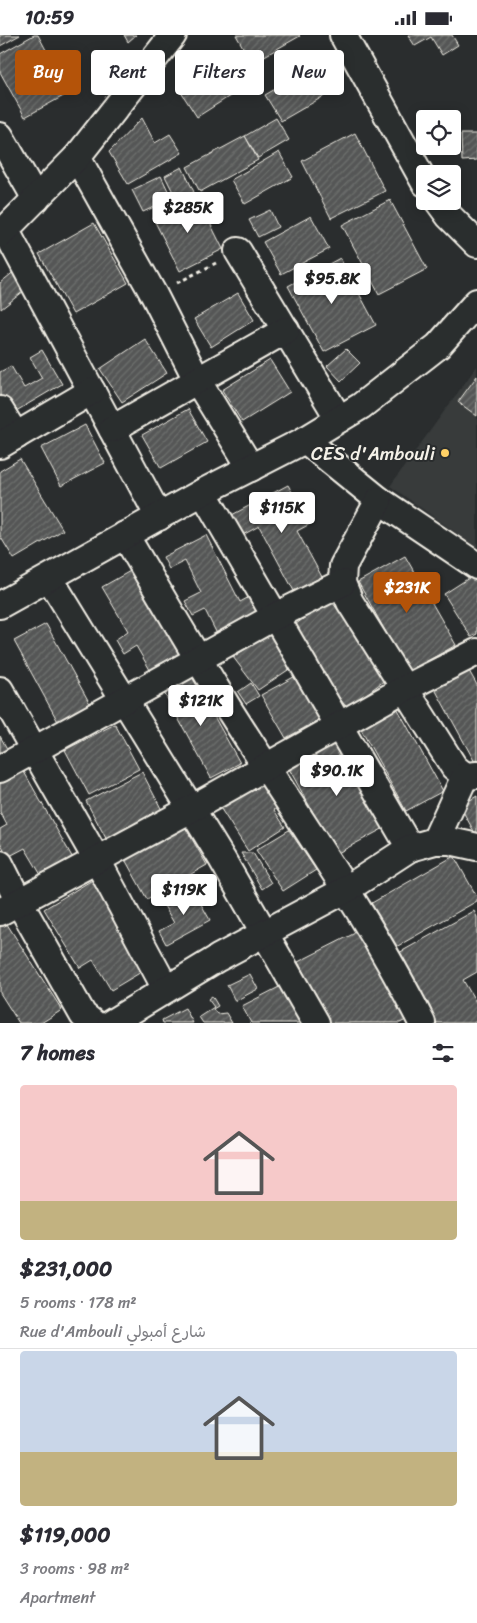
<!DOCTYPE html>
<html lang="en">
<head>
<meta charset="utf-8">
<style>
	body { margin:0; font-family:Sriracha,"Playpen Sans Arabic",sans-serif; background:#f2f2f3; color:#2b2b33; height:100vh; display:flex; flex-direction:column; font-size:19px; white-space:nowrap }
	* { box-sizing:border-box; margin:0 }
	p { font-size:16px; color:#7c7c81 }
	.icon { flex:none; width:28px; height:28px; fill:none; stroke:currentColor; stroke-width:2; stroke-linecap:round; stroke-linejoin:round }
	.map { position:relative; height:988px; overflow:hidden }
	.details { display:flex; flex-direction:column; background:#fff; flex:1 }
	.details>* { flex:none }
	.hud { position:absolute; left:15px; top:15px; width:448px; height:45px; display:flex; gap:10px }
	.controls { position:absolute; left:416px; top:75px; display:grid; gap:10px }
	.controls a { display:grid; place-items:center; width:45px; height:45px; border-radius:5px; background:#fff; box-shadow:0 2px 12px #0003; font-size:25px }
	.price { position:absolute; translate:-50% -42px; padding:0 11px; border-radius:5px; background:#fff; color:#222; font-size:16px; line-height:32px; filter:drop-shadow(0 1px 2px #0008) }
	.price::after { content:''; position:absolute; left:50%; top:30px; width:15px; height:11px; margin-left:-8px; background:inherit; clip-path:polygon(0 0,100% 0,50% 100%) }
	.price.on { background:#b45309; color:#fff }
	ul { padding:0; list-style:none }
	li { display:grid; align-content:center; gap:10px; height:265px; padding:0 20px }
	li+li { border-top:1px solid #e1e1e2 }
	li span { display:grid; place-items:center; height:155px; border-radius:5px; color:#555 }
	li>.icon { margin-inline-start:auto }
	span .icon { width:90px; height:90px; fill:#fffc; stroke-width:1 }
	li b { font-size:21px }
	h2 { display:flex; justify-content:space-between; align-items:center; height:60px; padding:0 20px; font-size:21px }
	.pill { padding:0 18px; border-radius:5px; background:#fff; box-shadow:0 2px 12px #0003; font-size:18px; line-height:45px }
	.pill.on { background:#b45309; color:#fff }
	.status { display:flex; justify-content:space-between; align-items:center; height:35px; padding:0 25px; background:#fff; direction:ltr }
	.status svg { height:14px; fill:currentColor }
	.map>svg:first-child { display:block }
</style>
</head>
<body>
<div class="status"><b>10:59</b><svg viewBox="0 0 49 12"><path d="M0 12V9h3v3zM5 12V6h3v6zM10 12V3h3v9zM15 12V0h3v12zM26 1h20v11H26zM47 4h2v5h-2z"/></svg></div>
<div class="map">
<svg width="477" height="988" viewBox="0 0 477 988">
	<defs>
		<pattern id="building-hatch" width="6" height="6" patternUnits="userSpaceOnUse" patternTransform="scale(1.25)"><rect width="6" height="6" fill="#555756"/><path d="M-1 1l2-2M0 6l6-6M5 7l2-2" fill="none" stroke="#6e706e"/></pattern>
	</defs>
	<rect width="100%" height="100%" fill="#2a2d2e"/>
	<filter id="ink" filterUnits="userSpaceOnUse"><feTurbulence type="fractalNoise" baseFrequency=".02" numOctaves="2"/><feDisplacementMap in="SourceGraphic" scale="10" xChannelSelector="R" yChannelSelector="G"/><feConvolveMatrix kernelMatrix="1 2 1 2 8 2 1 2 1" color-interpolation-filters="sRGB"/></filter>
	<g filter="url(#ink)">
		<!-- built -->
		<path fill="#373a3a" d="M477 331V513L390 451Z"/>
		<!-- building -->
		<g fill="url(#building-hatch)" stroke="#f4f1e8">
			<path d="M0 0H20L0 11Z"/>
			<path d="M34 0H38L69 58 25 82 0 37V19Z"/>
			<path d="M124 0H136L128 7Z"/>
			<path d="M236 0H299L300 1 252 28Z"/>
			<path d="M408 0H452L458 10 442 20 431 2 415 11Z"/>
			<path d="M224 21 244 52 197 82 177 51Z"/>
			<path d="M317 30 333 56 281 86 265 60Z"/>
			<path d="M142 83 155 108 170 99 182 118 128 149 109 117Z"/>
			<path d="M276 83 289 105 258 123 245 101Z"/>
			<path d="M355 98 385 156 331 183 302 126Z"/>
			<path d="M461 99H477V125L462 126Z"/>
			<path d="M245 101 258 125 200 157 187 132Z"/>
			<path d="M279 117 293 142 245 169 231 145Z"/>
			<path d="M182 132 194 157 177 165 165 141Z"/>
			<path d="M161 141 172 164 143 177 132 155Z"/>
			<path d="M197 162 223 214 180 236 153 183Z"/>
			<path d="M390 165 427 234 379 259 342 190Z"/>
			<path d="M270 175 278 192 258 202 249 185Z"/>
			<path d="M311 181 329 214 281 239 263 207Z"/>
			<path d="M94 188 128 248 73 279 39 219Z"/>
			<path d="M340 223 376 290 324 317 288 251Z"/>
			<path d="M16 235 29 252 1 274 0 248Z"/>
			<path d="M238 258 254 285 211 312 194 284Z"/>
			<path d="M145 304 167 338 122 367 100 334Z"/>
			<path d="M346 314 360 328 341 346 327 331Z"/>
			<path d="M42 315 62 349 11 379 0 360V337L11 331 24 353 42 343 30 322Z"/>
			<path d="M270 325 290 357 242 387 222 355Z"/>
			<path d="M477 341V381L458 367Z"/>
			<path d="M188 374 207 407 161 433 142 400Z"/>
			<path d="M85 390 105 428 61 451 41 413Z"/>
			<path d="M20 424 63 495 14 524 0 501V436Z"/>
			<path d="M288 450 310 489 297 496 322 542 294 556 259 491 241 501 230 481Z"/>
			<path d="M206 500 240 567 251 561 263 584 220 605 205 575 193 581 185 566 201 558 185 526 169 534 163 522Z"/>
			<path d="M405 521 456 610 408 637 358 547Z"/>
			<path d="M132 535 184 622 153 640 136 611 123 619 115 605 128 596 102 552Z"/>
			<path d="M472 541 477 548V599L471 602 444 559Z"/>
			<path d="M330 564 388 643 347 673 288 595Z"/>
			<path d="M46 589 94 676 62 694 14 606Z"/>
			<path d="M272 597 294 631 258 655 233 622Z"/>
			<path d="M464 627 477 650V731L430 645Z"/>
			<path d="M301 638 326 681 286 703 261 660Z"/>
			<path d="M191 640 240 728 211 743 163 656Z"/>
			<path d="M251 648 259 661 246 669 238 657Z"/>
			<path d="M395 669 443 756 406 776 358 689Z"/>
			<path d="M115 689 139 734 89 760 65 715Z"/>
			<path d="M0 701 11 721 0 727Z"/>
			<path d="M338 705 386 792 336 819 288 732Z"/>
			<path d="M23 735 75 827 44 845 25 813 8 822 0 807V794L7 790 0 777V747Z"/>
			<path d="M142 737 165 781 109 809 86 766Z"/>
			<path d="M265 742 283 769 274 775 285 792 248 816 219 771Z"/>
			<path d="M477 761V802L460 771Z"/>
			<path d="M181 785 207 830 147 864 122 819Z"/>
			<path d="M289 795 316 835 283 856 256 815Z"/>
			<path d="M241 818H253L271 848 262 854Z"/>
			<path d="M454 821 477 862V866L396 912 370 869Z"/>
			<path d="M94 844 148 933 111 955 93 925 80 933 44 874Z"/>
			<path d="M192 853 210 885 166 909 159 896 174 888 163 869Z"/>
			<path d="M474 876 477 882V937L463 945 477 969V986L473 988H436L397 919Z"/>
			<path d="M5 886 62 975 41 988H19L0 958V889Z"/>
			<path d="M365 893 410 983 400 988H329L298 927Z"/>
			<path d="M250 939 258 954 235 966 227 950Z"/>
			<path d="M285 949 306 988H251L242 971Z"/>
			<path d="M212 961 218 971 213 974 217 979 226 978 232 988H203L199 982 214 972 208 964Z"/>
			<path d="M185 973 193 988H163L162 985Z"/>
		</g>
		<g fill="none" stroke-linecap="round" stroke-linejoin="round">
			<!-- minor casing -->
			<g stroke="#f4f1e8" stroke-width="30">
				<g id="minor">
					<path d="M343 0 425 148"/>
					<path d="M0 101 36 164"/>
					<path d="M77 122 154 260 197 345 251 433"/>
					<path d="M438 166 449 181 477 209"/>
					<path d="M5 194 159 482"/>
					<path d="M0 200 77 122 173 0"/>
					<path d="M238 216 339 384"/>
					<path d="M0 375 16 401"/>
					<path d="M112 394 286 295"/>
					<path d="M305 405 379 465 477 531"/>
					<path d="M0 410 92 356"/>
					<path d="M203 457 410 813"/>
					<path d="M379 465 343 531 342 548 350 567 454 732 465 741 477 740"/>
					<path d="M125 500C160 559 194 618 230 676 295 779 367 878 422 988"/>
					<path d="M50 544 222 824 316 988"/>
					<path d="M0 570 203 457 305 405 361 371 438 311 477 267"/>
					<path d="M0 655 97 825 166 954"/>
					<path d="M0 734 274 582 342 548"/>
					<path d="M435 806 465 741"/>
					<path d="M0 829 19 867 83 980 93 988"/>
					<path d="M0 877 191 774 404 654 477 617"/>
					<path d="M111 988 218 923 347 854 410 813 435 806H450L477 812"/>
				</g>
			</g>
			<!-- path -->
			<path stroke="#f4f1e8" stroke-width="3" stroke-dasharray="4 4" stroke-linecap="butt" d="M177 248 216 228"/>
			<!-- minor -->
			<use href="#minor" stroke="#2a2d2e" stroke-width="26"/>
		</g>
	</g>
	<!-- markers -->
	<circle fill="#ffd166" stroke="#2a2d2e" stroke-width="2" cx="445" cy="418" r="5"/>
	<g text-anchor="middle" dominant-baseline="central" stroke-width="4" stroke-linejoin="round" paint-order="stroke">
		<!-- poi labels -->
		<g font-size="19" fill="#f4f1e8" stroke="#2a2d2e" text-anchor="end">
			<text x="435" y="418">CES d'Ambouli</text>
		</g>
	</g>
</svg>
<div class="controls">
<a><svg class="icon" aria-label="locate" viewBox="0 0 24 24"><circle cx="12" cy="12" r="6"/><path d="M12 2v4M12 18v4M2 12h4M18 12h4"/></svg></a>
<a><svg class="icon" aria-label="layers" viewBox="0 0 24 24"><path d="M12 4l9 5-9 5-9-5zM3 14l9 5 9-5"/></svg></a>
</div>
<b class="price" style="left:188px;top:199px">$285K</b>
<b class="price" style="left:332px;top:270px">$95.8K</b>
<b class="price" style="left:282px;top:499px">$115K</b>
<b class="price on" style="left:407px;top:579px">$231K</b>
<b class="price" style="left:201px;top:692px">$121K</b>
<b class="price" style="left:337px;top:762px">$90.1K</b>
<b class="price" style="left:184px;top:881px">$119K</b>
<div class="hud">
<a class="pill on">Buy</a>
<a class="pill">Rent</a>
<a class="pill">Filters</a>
<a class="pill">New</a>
</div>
</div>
<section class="details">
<h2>7 homes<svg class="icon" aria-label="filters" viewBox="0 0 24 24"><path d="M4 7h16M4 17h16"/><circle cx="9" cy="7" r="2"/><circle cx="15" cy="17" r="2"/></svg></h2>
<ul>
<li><span style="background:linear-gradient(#f6c9c9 75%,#c2b280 0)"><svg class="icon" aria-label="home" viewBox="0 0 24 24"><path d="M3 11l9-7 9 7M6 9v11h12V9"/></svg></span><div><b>$231,000</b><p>5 rooms · 178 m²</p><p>Rue d'Ambouli شارع أمبولي</p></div></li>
<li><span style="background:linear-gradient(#c9d6e8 65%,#c2b280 0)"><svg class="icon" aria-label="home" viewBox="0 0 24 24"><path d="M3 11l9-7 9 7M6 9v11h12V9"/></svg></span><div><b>$119,000</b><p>3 rooms · 98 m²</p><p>Apartment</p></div></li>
</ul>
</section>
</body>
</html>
